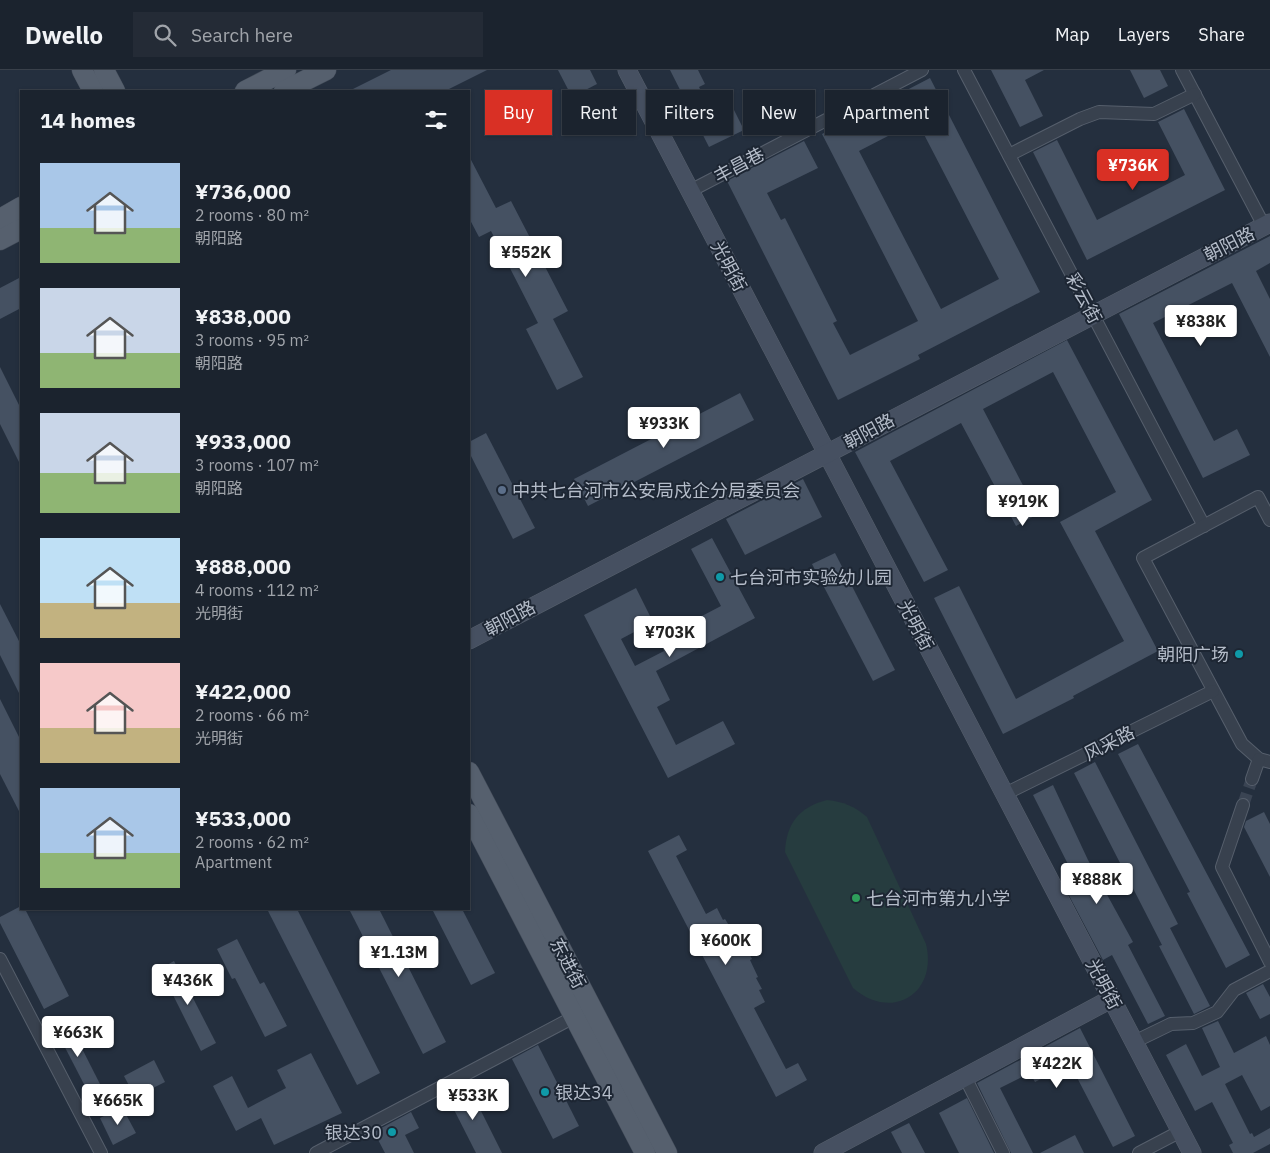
<!DOCTYPE html>
<html lang="en">
<head>
<meta charset="utf-8">
<style>
	body { margin:0; font-family:"IBM Plex Sans","Noto Sans SC",sans-serif; background:#242b36; color:#f1f3f6; height:100vh; display:flex; flex-direction:column; font-size:19px; white-space:nowrap }
	* { box-sizing:border-box; margin:0 }
	p { font-size:16px; color:#a0a4aa }
	.icon { flex:none; width:28px; height:28px; fill:none; stroke:currentColor; stroke-width:2; stroke-linecap:round; stroke-linejoin:round }
	.map { position:relative; flex:1; overflow:hidden }
	.drawer { position:absolute; left:20px; top:20px; width:450px; height:820px; display:flex; flex-direction:column; background:#1b232e; border-radius:0px; box-shadow:0 1px 4px #0004,0 0 0 1px #39404a }
	.drawer>* { flex:none }
	.top-card { position:absolute; left:485px; top:20px; width:475px; height:45px; display:flex; gap:10px }
	.price { position:absolute; translate:-50% -42px; padding:0 11px; border-radius:5px; background:#fff; color:#222; font-size:16px; line-height:32px; filter:drop-shadow(0 1px 2px #0008) }
	.price::after { content:''; position:absolute; left:50%; top:30px; width:15px; height:11px; margin-left:-8px; background:inherit; clip-path:polygon(0 0,100% 0,50% 100%) }
	.price.current { background:#d93025; color:#fff }
	ul { padding:0; list-style:none }
	li { display:flex; align-items:center; gap:15px; height:125px; padding:0 20px }
	li span { display:grid; place-items:center; flex:none; width:140px; height:100px; border-radius:0px; color:#555 }
	li>.icon { margin-inline-start:auto }
	span .icon { width:60px; height:60px; fill:#fffc; stroke-width:1 }
	li b { font-size:21px }
	h2 { display:flex; justify-content:space-between; align-items:center; height:60px; padding:0 20px; font-size:21px }
	.pill { padding:0 18px; border-radius:0px; background:#1b232e; box-shadow:0 1px 4px #0004,0 0 0 1px #39404a; font-size:18px; line-height:45px }
	.pill.current { background:#d93025; color:#fff }
	header { display:flex; align-items:center; gap:30px; box-sizing:border-box; height:70px; padding:0 25px; background:#1b232e; border-bottom:1px solid #39404a }
	header strong { font-size:24px }
	nav { display:flex; gap:28px; margin-inline-start:auto; font-size:18px }
	.search { width:350px; height:45px; background:#242b36; display:flex; align-items:center; gap:12px; box-sizing:border-box; padding:0 18px; border-radius:0px; color:#a0a4aa; font-size:19px }
	.map>svg:first-child { display:block }
</style>
</head>
<body>
<header>
<strong>Dwello</strong>
<div class="search"><svg class="icon" aria-label="search" viewBox="0 0 24 24"><circle cx="10" cy="10" r="6"/><path d="M15 15l6 6"/></svg>Search here</div>
<nav><a>Map</a><a>Layers</a><a>Share</a></nav>
</header>
<div class="map">
<svg width="1270" height="1083" viewBox="0 0 1270 1083">
	<rect width="100%" height="100%" fill="#242f3e"/>
	<!-- green -->
	<path fill="#263c3f" d="M827 730C844 732 854 736 867 747L926 874C938 923 892 952 853 918L785 782C786 754 799 737 827 730Z"/>
	<!-- building -->
	<g fill="#455162" fill-rule="evenodd">
		<path d="M391 0H487L445 21H349Z"/>
		<path d="M558 0H590L597 14 572 27Z"/>
		<path d="M670 0H698L705 14 699 17 714 47 733 38 744 60 709 77Z"/>
		<path d="M991 0H1044L1025 10 1043 46 1020 57Z"/>
		<path d="M1130 0H1160L1168 16 1144 28Z"/>
		<path d="M930 8 1040 222 918 285 920 289 838 330 727 111 804 71 818 98 767 123 781 150 785 148 837 251 833 253 850 285 918 251 822 64ZM917 51 999 209 941 239 859 81Z"/>
		<path d="M1184 39 1225 120 1087 190 1033 82 1057 70 1097 150 1185 105 1158 52Z"/>
		<path d="M469 86 496 138 511 131 568 241 553 249 583 307 557 320 526 259 538 253 491 161 479 167 469 148Z"/>
		<path d="M1270 166V193L1256 201 1270 229V287L1232 213 1153 253 1214 371 1237 359 1250 385 1203 408 1119 244Z"/>
		<path d="M21 207V238L0 249V218Z"/>
		<path d="M1067 270 1152 430 1095 461 1158 581 1073 626 1074 628 1003 664 934 528 959 516 1016 629 1124 571 1060 452 1116 422 1053 302 983 339 1038 444 1016 456 961 353 890 391 948 500 924 512 855 382Z"/>
		<path d="M0 297 21 339V396L0 354Z"/>
		<path d="M740 323 754 350 588 436 574 409Z"/>
		<path d="M486 363 535 458 513 469 469 382V372Z"/>
		<path d="M803 409 822 447 745 485 726 449Z"/>
		<path d="M712 468 755 548 656 601 670 630 657 637 676 675 723 651 735 674 668 708 584 545 636 518 653 552 621 569 635 596 664 581 658 569 721 536 691 479Z"/>
		<path d="M835 483 895 600 873 611 812 494Z"/>
		<path d="M0 534 21 575V627L0 585Z"/>
		<path d="M0 629 21 671V745L0 704Z"/>
		<path d="M1138 674 1250 885 1226 898 1187 823 1190 822 1118 684Z"/>
		<path d="M1095 692 1178 854 1170 858 1210 936 1194 944 1159 876 1162 875 1074 703Z"/>
		<path d="M1053 715 1088 790 1133 872 1128 875 1165 946 1148 954 1112 885 1103 890 1064 816 1076 810 1033 725Z"/>
		<path d="M1264 742 1270 754V807L1244 757 1246 751Z"/>
		<path d="M679 765 687 780 676 786 706 844 717 838 723 850 725 849 730 857 732 856 741 873 743 871 752 889 750 890 758 907 756 908 762 919 759 920 765 932 754 938 786 999 798 993 807 1010 776 1027 648 781Z"/>
		<path d="M21 836V839H25L69 926 44 939 0 853V847Z"/>
		<path d="M267 839H297L380 1003 357 1015Z"/>
		<path d="M349 839H379L446 972 423 984Z"/>
		<path d="M432 839H462L495 903 471 915Z"/>
		<path d="M237 869 260 914 264 912 287 956 265 967 235 908 232 909 217 879Z"/>
		<path d="M174 891 216 973 201 981 160 899Z"/>
		<path d="M1263 914 1270 927V944L1260 949 1246 923Z"/>
		<path d="M1218 951 1234 983 1266 966 1270 975V1036L1261 1041 1242 1005 1225 1014 1250 1064 1252 1063 1254 1067 1270 1058V1074L1253 1083H1233L1229 1075 1233 1073 1212 1032 1195 1041 1166 985 1186 974 1202 1006 1220 997 1202 958Z"/>
		<path d="M69 953 101 1016 88 1022 56 960Z"/>
		<path d="M1080 958 1135 1066 1113 1077 1070 994 1035 1012 1030 1003 1000 1018 1033 1083H1011L977 1013Z"/>
		<path d="M538 975 579 1056 553 1069 512 989Z"/>
		<path d="M311 983 342 1043 274 1075 261 1048 236 1061 213 1016 232 1006 248 1038 286 1018 277 1000Z"/>
		<path d="M154 990 165 1012 135 1027 124 1006Z"/>
		<path d="M467 1013 502 1083H476L446 1024Z"/>
		<path d="M967 1028 994 1083H959L939 1043Z"/>
		<path d="M122 1037 136 1063 113 1075 100 1048Z"/>
		<path d="M411 1042 419 1058 405 1065 414 1083H385L374 1062Z"/>
		<path d="M909 1053 925 1083H902L891 1062Z"/>
		<path d="M1075 1065 1084 1083H1040Z"/>
	</g>
	<g fill="none" stroke-linecap="round" stroke-linejoin="round">
		<!-- street-tunnel -->
		<path stroke="#3a4453" stroke-width="12" stroke-dasharray="12 6" stroke-linecap="butt" d="M1243 735 1252 709"/>
		<!-- street casing -->
		<g stroke="#565f6c" stroke-width="14">
			<g id="street">
				<path d="M964 0 1204 456"/>
				<path d="M1182 0 1264 156"/>
				<path d="M1009 85 1080 49 1099 42 1154 44 1195 24"/>
				<path d="M690 121 922 0"/>
				<path d="M1270 450 1258 427 1143 488 1242 674 1259 689 1270 692"/>
				<path d="M1252 709 1259 689"/>
				<path d="M1005 724 1213 621"/>
				<path d="M1243 735 1222 797 1270 892"/>
				<path d="M0 889 101 1083"/>
				<path d="M1134 972 1171 954 1193 953 1217 942 1234 920 1270 901"/>
				<path d="M965 1007 1003 1083"/>
				<path d="M316 1083 574 947"/>
				<path d="M1139 1083 1181 1061"/>
			</g>
		</g>
		<!-- secondary casing -->
		<g stroke="#565f6c" stroke-width="19">
			<g id="secondary">
				<path d="M627 0 1192 1083"/>
				<path d="M469 570 1270 153"/>
				<path d="M823 1083 1111 929"/>
			</g>
		</g>
		<!-- primary casing -->
		<g stroke="#414a57" stroke-width="21">
			<g id="primary">
				<path d="M82 0 93 21"/>
				<path d="M104 0 115 21"/>
				<path d="M245 21 286 0"/>
				<path d="M284 21 326 0"/>
				<path d="M0 149 21 137"/>
				<path d="M0 170 21 159"/>
				<path d="M469 702 667 1083"/>
				<path d="M469 744 645 1083"/>
			</g>
		</g>
		<!-- street -->
		<use href="#street" stroke="#38414e" stroke-width="12"/>
		<!-- secondary -->
		<use href="#secondary" stroke="#465061" stroke-width="18"/>
		<!-- primary -->
		<use href="#primary" stroke="#56606e" stroke-width="20"/>
	</g>
	<!-- markers -->
	<circle fill="#5c6f8a" stroke="#1d2633" stroke-width="2" cx="502" cy="420" r="5"/>
	<g fill="#0f9aa8" stroke="#1d2633" stroke-width="2">
		<circle cx="720" cy="507" r="5"/>
		<circle cx="1239" cy="584" r="5"/>
		<circle cx="545" cy="1022" r="5"/>
		<circle cx="392" cy="1062" r="5"/>
	</g>
	<circle fill="#2e9e5b" stroke="#1d2633" stroke-width="2" cx="856" cy="828" r="5"/>
	<g text-anchor="middle" dominant-baseline="central" stroke-width="4" stroke-linejoin="round" paint-order="stroke">
		<!-- street labels -->
		<g font-size="18" fill="#b4bcc9" stroke="#1d2633">
			<text transform="translate(739 95) rotate(-28)">丰昌巷</text>
			<text transform="translate(1229 174) rotate(-27)">朝阳路</text>
			<text transform="translate(729 196) rotate(62)">光明街</text>
			<text transform="translate(1084 228) rotate(62)">彩云街</text>
			<text transform="translate(869 361) rotate(-28)">朝阳路</text>
			<text transform="translate(510 548) rotate(-28)">朝阳路</text>
			<text transform="translate(916 555) rotate(62)">光明街</text>
			<text transform="translate(1109 673) rotate(-27)">风采路</text>
			<text transform="translate(568 893) rotate(62)">东进街</text>
			<text transform="translate(1104 914) rotate(62)">光明街</text>
		</g>
		<!-- poi labels -->
		<g font-size="18" fill="#b4bcc9" stroke="#1d2633" text-anchor="start">
			<text x="512" y="420">中共七台河市公安局戍企分局委员会</text>
			<text x="730" y="507">七台河市实验幼儿园</text>
			<text x="1229" y="584" text-anchor="end">朝阳广场</text>
			<text x="866" y="828">七台河市第九小学</text>
			<text x="555" y="1022">银达34</text>
			<text x="382" y="1062" text-anchor="end">银达30</text>
		</g>
	</g>
</svg>
<b class="price current" style="left:1133px;top:121px">¥736K</b>
<b class="price" style="left:526px;top:208px">¥552K</b>
<b class="price" style="left:1201px;top:277px">¥838K</b>
<b class="price" style="left:664px;top:379px">¥933K</b>
<b class="price" style="left:1023px;top:457px">¥919K</b>
<b class="price" style="left:670px;top:588px">¥703K</b>
<b class="price" style="left:1097px;top:835px">¥888K</b>
<b class="price" style="left:726px;top:896px">¥600K</b>
<b class="price" style="left:399px;top:908px">¥1.13M</b>
<b class="price" style="left:188px;top:936px">¥436K</b>
<b class="price" style="left:78px;top:988px">¥663K</b>
<b class="price" style="left:1057px;top:1019px">¥422K</b>
<b class="price" style="left:473px;top:1051px">¥533K</b>
<b class="price" style="left:118px;top:1056px">¥665K</b>
<div class="top-card">
<a class="pill current">Buy</a>
<a class="pill">Rent</a>
<a class="pill">Filters</a>
<a class="pill">New</a>
<a class="pill">Apartment</a>
</div>
<section class="drawer">
<h2>14 homes<svg class="icon" aria-label="filters" viewBox="0 0 24 24"><path d="M4 7h16M4 17h16"/><circle cx="9" cy="7" r="2"/><circle cx="15" cy="17" r="2"/></svg></h2>
<ul>
<li><span style="background:linear-gradient(#a9c7e8 65%,#8fb573 0)"><svg class="icon" aria-label="home" viewBox="0 0 24 24"><path d="M3 11l9-7 9 7M6 9v11h12V9"/></svg></span><div><b>¥736,000</b><p>2 rooms · 80 m²</p><p>朝阳路</p></div></li>
<li><span style="background:linear-gradient(#c9d6e8 65%,#8fb573 0)"><svg class="icon" aria-label="home" viewBox="0 0 24 24"><path d="M3 11l9-7 9 7M6 9v11h12V9"/></svg></span><div><b>¥838,000</b><p>3 rooms · 95 m²</p><p>朝阳路</p></div></li>
<li><span style="background:linear-gradient(#c9d6e8 60%,#8fb573 0)"><svg class="icon" aria-label="home" viewBox="0 0 24 24"><path d="M3 11l9-7 9 7M6 9v11h12V9"/></svg></span><div><b>¥933,000</b><p>3 rooms · 107 m²</p><p>朝阳路</p></div></li>
<li><span style="background:linear-gradient(#bfe0f5 65%,#c2b280 0)"><svg class="icon" aria-label="home" viewBox="0 0 24 24"><path d="M3 11l9-7 9 7M6 9v11h12V9"/></svg></span><div><b>¥888,000</b><p>4 rooms · 112 m²</p><p>光明街</p></div></li>
<li><span style="background:linear-gradient(#f6c9c9 65%,#c2b280 0)"><svg class="icon" aria-label="home" viewBox="0 0 24 24"><path d="M3 11l9-7 9 7M6 9v11h12V9"/></svg></span><div><b>¥422,000</b><p>2 rooms · 66 m²</p><p>光明街</p></div></li>
<li><span style="background:linear-gradient(#a9c7e8 65%,#8fb573 0)"><svg class="icon" aria-label="home" viewBox="0 0 24 24"><path d="M3 11l9-7 9 7M6 9v11h12V9"/></svg></span><div><b>¥533,000</b><p>2 rooms · 62 m²</p><p>Apartment</p></div></li>
</ul>
</section>
</div>
</body>
</html>
